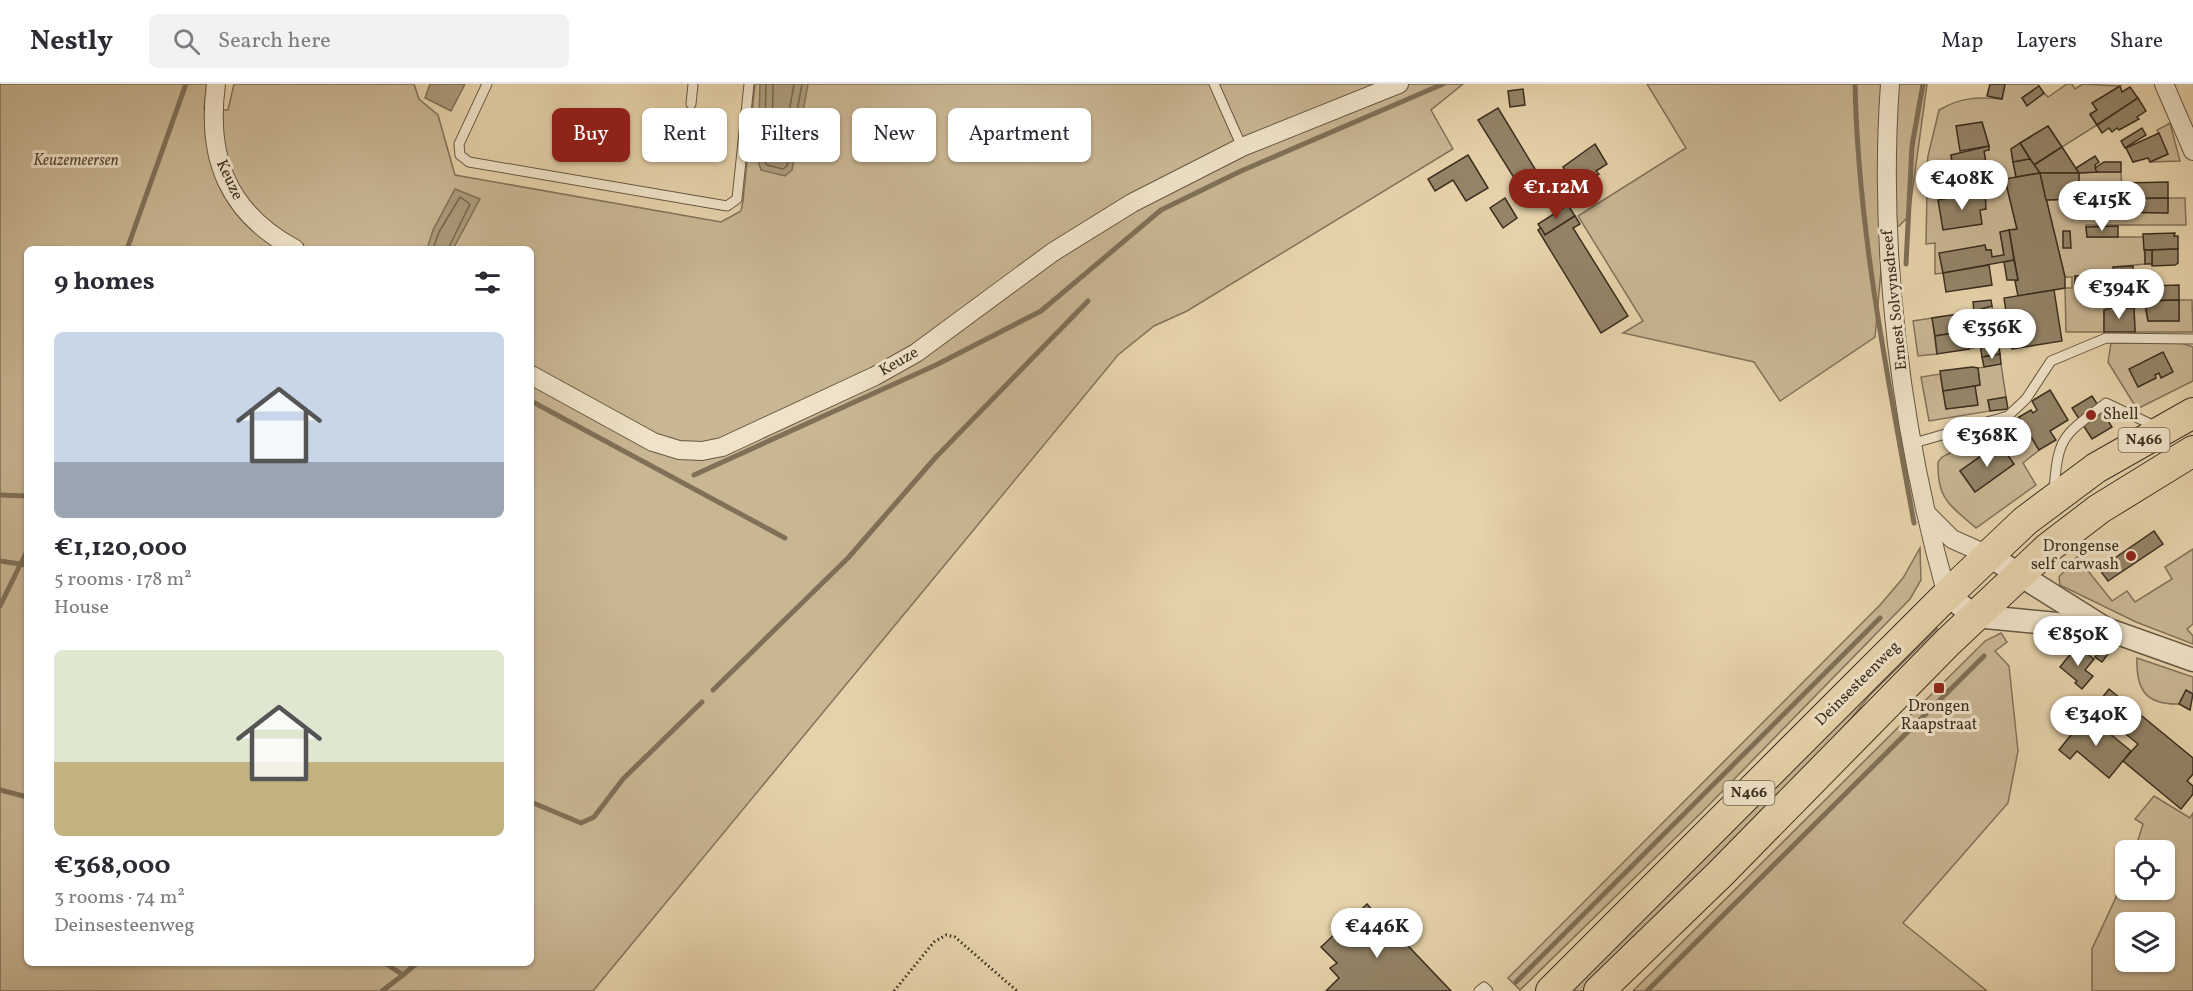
<!DOCTYPE html>
<html lang="en">
<head>
<meta charset="utf-8">
<style>
	body { margin:0; font-family:Vollkorn,serif; background:#f2f2f3; color:#2b2b33; height:100vh; display:flex; flex-direction:column; font-size:22px; white-space:nowrap }
	* { box-sizing:border-box; margin:0 }
	p { font-size:20px; color:#7c7c81 }
	.icon { flex:none; width:33px; height:33px; fill:none; stroke:currentColor; stroke-width:2; stroke-linecap:round; stroke-linejoin:round }
	.map { position:relative; flex:1; overflow:hidden }
	.sheet { position:absolute; left:24px; top:162px; width:510px; height:720px; display:flex; flex-direction:column; background:#fff; border-radius:9px; box-shadow:0 2px 4px #0004 }
	.sheet>* { flex:none }
	.top-card { position:absolute; left:552px; top:24px; width:570px; height:54px; display:flex; gap:12px }
	.tools { position:absolute; left:2115px; top:756px; display:grid; gap:12px }
	.tools a { display:grid; place-items:center; width:60px; height:60px; border-radius:9px; background:#fff; box-shadow:0 2px 4px #0004; font-size:30px }
	.price { position:absolute; translate:-50% -51px; padding:0 14px; border-radius:21px; background:#fff; color:#222; font-size:20px; line-height:39px; filter:drop-shadow(0 2px 3px #0008) }
	.price::after { content:''; position:absolute; left:50%; top:36px; width:18px; height:14px; margin-left:-9px; background:inherit; clip-path:polygon(0 0,100% 0,50% 100%) }
	.price.selected { background:#8f2418; color:#fff }
	ul { padding:0; list-style:none }
	li { display:grid; align-content:center; gap:12px; height:318px; padding:0 30px }
	li span { display:grid; place-items:center; height:186px; border-radius:9px; color:#555 }
	li>.icon { margin-inline-start:auto }
	span .icon { width:108px; height:108px; fill:#fffc; stroke-width:1 }
	li b { font-size:26px }
	h2 { display:flex; justify-content:space-between; align-items:center; height:72px; padding:0 30px; font-size:26px }
	.tag { padding:0 21px; border-radius:9px; background:#fff; box-shadow:0 2px 4px #0004; font-size:21px; line-height:54px }
	.tag.selected { background:#8f2418; color:#fff }
	header { display:flex; align-items:center; gap:36px; box-sizing:border-box; height:84px; padding:0 30px; background:#fff; border-bottom:2px solid #e1e1e2 }
	header strong { font-size:28px }
	nav { display:flex; gap:33px; margin-inline-start:auto; font-size:21px }
	.search { width:420px; height:54px; background:#f2f2f3; display:flex; align-items:center; gap:15px; box-sizing:border-box; padding:0 21px; border-radius:9px; color:#7c7c81; font-size:22px }
	.map>svg:first-child { display:block }
</style>
</head>
<body>
<header>
<strong>Nestly</strong>
<div class="search"><svg class="icon" aria-label="search" viewBox="0 0 24 24"><circle cx="10" cy="10" r="6"/><path d="M15 15l6 6"/></svg>Search here</div>
<nav><a>Map</a><a>Layers</a><a>Share</a></nav>
</header>
<div class="map">
<svg width="2193" height="907" viewBox="0 0 2193 907">
	<rect width="100%" height="100%" fill="#e6d2aa"/>
	<filter id="stains"><feTurbulence type="fractalNoise" baseFrequency=".00333" numOctaves="4"/><feColorMatrix values="0 0 0 0 .2 0 0 0 0 .09 0 0 0 0 .02 0 0 0 .5 -.17"/></filter>
	<radialGradient id="worn" r=".72"><stop offset=".6" stop-color="#630" stop-opacity="0"/><stop offset="1" stop-color="#630" stop-opacity=".3"/></radialGradient>
	<!-- green -->
	<g fill="#c9b693" stroke="#82725a" stroke-width="1.5" fill-rule="evenodd">
		<path d="M0 0H207L204 25 228 26 234 0H414L419 15 438 31 455 91 721 138 741 127 743 117 755 0H1463L1431 26 1453 65 1187 227 1154 242 1118 271 593 907H0ZM27 165H531V879H27Z"/>
		<path d="M1647 0H1927L1909 132 1899 142 1881 144 1883 164 1875 253 1780 317 1754 278 1623 249 1643 237 1578 132 1686 64Z"/>
		<path d="M2005 0H2038L2039 2 2022 14 2027 21 2044 9 2048 13 2067 0H2072L2075 5 2083 0 2120 2 2093 19 2097 26 2090 31 2097 41 2062 63 2048 42 2011 65 2016 93 2005 96 2017 145 2000 148 2004 171 1992 173 1991 166H1986L1985 161 1940 170 1943 189 1935 190V159L1926 160 1927 107 1989 97 1984 67 1989 66V62L1982 38 1957 42 1961 69 1951 71 1954 91 1937 94 1926 91 1928 72 1939 26C1961 13 1977 13 2002 15Z"/>
		<path d="M2170 39 2180 77 2150 78 2168 70 2157 46Z"/>
		<path d="M2097 88H2121L2122 115H2115V128L2167 129 2168 114H2185L2186 141H2086L2087 153H2144L2145 180 2114 183V191L2075 192V201L2144 204 2143 216 2148 237H2179V216H2192L2193 248H2135L2134 224 2104 226V248H2066L2065 204H2072V193H2065L2046 116 2079 115V89Z"/>
		<path d="M1992 222 1998 257 1969 265 1967 247 1974 245 1971 228Z"/>
		<path d="M1932 234 1937 270 1918 272 1913 237Z"/>
		<path d="M2179 258 2193 263V297L2137 325 2108 278 2111 259Z"/>
		<path d="M2001 280 2006 313 1988 316 1990 327 1929 337 1921 293 1940 290 1946 325 1977 321 1975 302 1980 301 1978 284Z"/>
		<path d="M2019 333 2039 366 2023 379 2036 401 1976 444C1950 421 1937 416 1938 378L1942 373ZM1999 359 2014 380 1975 408 1960 387Z"/>
		<path d="M1920 464 1921 496 1910 515 1703 727 1520 906 1508 894 1880 521 1903 494Z"/>
		<path d="M2193 465V540L2187 545 2193 552V560L2136 538 2060 501 2059 493 2077 473 2112 517 2127 507 2135 518 2172 495 2165 483Z"/>
		<path d="M1934 541 1937 545 1870 611 1829 662 1588 907H1566Z"/>
		<path d="M2001 549 2007 558 1995 567 2009 582 2018 667 2008 719 1903 839 1987 907H1633L1985 557Z"/>
		<path d="M2137 574 2193 593V610L2186 606 2179 620C2145 621 2136 605 2137 574Z"/>
		<path d="M2154 712 2190 734 2193 729V907H2092V865L2125 794 2126 806H2164V766H2135L2143 740 2135 735ZM2164 838V878H2126V838Z"/>
	</g>
	<!-- water -->
	<g fill="#ac9b7b" stroke="#7f7057" stroke-width="1.5">
		<path d="M430 0H465L451 27 425 14Z"/>
		<path d="M760 0H808L792 86 785 92 761 86 758 77Z"/>
		<path d="M455 105 480 115 453 165H427L433 146Z"/>
	</g>
	<g fill="none" stroke-linecap="round" stroke-linejoin="round">
		<!-- shore -->
		<g stroke="#74654e" stroke-width="1.5">
			<path d="M766 0 764 76 767 81 783 85 787 82 802 0"/>
			<path d="M773 0 772 72 778 76 781 73 794 0"/>
			<path d="M433 165 439 148 460 113 470 120 448 165"/>
		</g>
		<!-- stream -->
		<g stroke="#7f7057" stroke-width="5">
			<path d="M1855 0C1858 147 1888 294 1914 439"/>
			<path d="M127 165 186 0"/>
			<path d="M1906 180 1912 62 1923 0"/>
			<path d="M531 317 785 454"/>
			<path d="M694 391 936 281 1041 227 1161 126 1241 87 1443 0"/>
			<path d="M0 411 27 412"/>
			<path d="M0 477 27 481"/>
			<path d="M0 522 27 467"/>
			<path d="M713 606 848 474 936 373 1088 217"/>
			<path d="M0 706 27 713"/>
			<path d="M531 718 581 739 594 733 623 695 702 618"/>
			<path d="M385 879 403 891 417 879"/>
			<path d="M1516 898 1880 534"/>
			<path d="M382 907 403 891"/>
			<path d="M1647 907 1984 572"/>
		</g>
	</g>
	<!-- building -->
	<g fill="#948468" stroke="#3b2f20" stroke-width="1.5">
		<path d="M1990 0H2005L2002 15 1987 12Z"/>
		<path d="M2039 2 2044 9 2027 22 2022 14Z"/>
		<path d="M2120 2 2122 8 2130 3 2138 14 2097 41 2090 30 2097 26 2092 19Z"/>
		<path d="M1523 5 1525 21 1510 23 1508 7Z"/>
		<path d="M2138 14 2146 27 2137 33 2139 35 2119 46 2117 44 2112 48 2109 44 2102 49 2097 41Z"/>
		<path d="M1498 24 1535 85 1516 97 1478 36Z"/>
		<path d="M1982 38 1989 62 1960 67 1956 42Z"/>
		<path d="M2048 42 2062 63 2034 81 2020 59Z"/>
		<path d="M2142 44 2146 51 2125 64 2121 57Z"/>
		<path d="M2159 49 2168 70 2150 78 2148 74 2133 78 2126 64Z"/>
		<path d="M2020 59 2030 75 2013 78 2011 65Z"/>
		<path d="M1595 60 1607 80 1596 87 1599 90 1577 104 1563 83Z"/>
		<path d="M1989 62V66L1984 67 1987 86 1954 91 1951 71Z"/>
		<path d="M2062 63 2079 89H2040L2034 81Z"/>
		<path d="M1468 71 1488 104 1466 117 1453 96 1435 107 1428 95Z"/>
		<path d="M2095 72 2099 78 2095 81 2097 88 2079 89 2076 84Z"/>
		<path d="M2030 75 2040 89 2016 93 2013 78Z"/>
		<path d="M2104 78H2121V88H2097L2095 84Z"/>
		<path d="M2040 89 2065 193V204L2018 212 2015 197 2018 196 2009 146 2017 145 2005 95Z"/>
		<path d="M2040 89H2079V115L2046 116Z"/>
		<path d="M1552 91 1563 109 1543 121 1532 104Z"/>
		<path d="M2168 98V114L2122 115V99Z"/>
		<path d="M1985 107 1986 125 1980 126 1982 140 1943 146 1938 116Z"/>
		<path d="M1505 114 1517 134 1503 144 1490 124Z"/>
		<path d="M2168 114V129L2115 128V115Z"/>
		<path d="M1568 121 1575 132 1545 151 1538 140Z"/>
		<path d="M1575 132 1580 140 1573 144 1628 232 1601 249 1538 146 1541 144 1545 151Z"/>
		<path d="M2118 142V153H2087L2086 143Z"/>
		<path d="M2009 146 2014 176 1943 189 1939 169 1985 161 1986 166H1991L1992 173 2004 171 2000 148Z"/>
		<path d="M2063 147H2070L2071 164H2063Z"/>
		<path d="M2175 149 2174 152H2178V165L2144 166 2143 150Z"/>
		<path d="M2178 165V179L2175 181 2152 182V166Z"/>
		<rect x="2145" y="166" width="7" height="14"/>
		<path d="M2014 176 2018 196H2007L2004 178Z"/>
		<path d="M1989 181 1992 201 1946 208 1943 189Z"/>
		<path d="M2133 182V191H2114L2113 183Z"/>
		<path d="M2134 191V203L2075 201V192Z"/>
		<path d="M2179 201V216L2143 217V204L2147 202Z"/>
		<path d="M2054 206 2062 257 2012 265 2004 214Z"/>
		<path d="M1991 216 1992 222 1974 227 1973 218Z"/>
		<path d="M2179 216V237H2148L2145 217Z"/>
		<path d="M2110 224H2134L2135 248H2104V226Z"/>
		<path d="M1971 228 1974 246 1935 252 1932 234Z"/>
		<path d="M1967 247 1969 265 1937 270 1935 252Z"/>
		<path d="M1998 257 2000 270 1982 273 1980 260Z"/>
		<path d="M2163 268 2173 288 2161 294 2159 289 2155 291 2156 294 2138 303 2129 285Z"/>
		<path d="M2000 270 2001 280 1984 283 1982 273Z"/>
		<path d="M1972 283 1978 284 1980 301 1943 307 1940 287Z"/>
		<path d="M1975 302 1978 321 1946 325 1943 307Z"/>
		<path d="M2050 306 2068 336 2050 347 2056 356 2039 366 2019 333 2031 326 2033 329 2037 326 2032 317Z"/>
		<path d="M2092 312 2112 343 2092 355 2072 324Z"/>
		<path d="M2006 313 2008 325 1990 327 1988 316Z"/>
		<path d="M1999 359 2014 380 1975 408 1960 387Z"/>
		<path d="M2154 447 2163 460 2108 497 2099 485Z"/>
		<path d="M2104 561 2111 566 2102 578 2095 573Z"/>
		<path d="M2077 562 2094 575 2085 586 2093 592 2082 605 2075 599 2077 597 2060 583Z"/>
		<path d="M2109 605 2193 674V690L2187 697 2193 702V710L2181 725 2123 677 2138 660 2094 624Z"/>
		<path d="M2186 606 2193 610 2190 626 2179 620Z"/>
		<path d="M2087 631 2131 667 2109 694 2077 667 2070 675 2059 666Z"/>
		<path d="M1367 820 1381 836 1376 840 1386 850 1391 844 1451 907H1326L1339 894 1330 884 1337 879 1321 863Z"/>
	</g>
	<g fill="none" stroke-linecap="round" stroke-linejoin="round">
		<!-- service casing -->
		<g stroke="#665842" stroke-width="11">
			<g id="service">
				<path d="M487 0 459 60 460 71 469 78 727 122 737 115 749 0"/>
				<path d="M1214 0 1242 63"/>
				<path d="M691 20 693 0"/>
				<path d="M1914 359 2008 332 2026 315 2051 277 2106 254 2193 255"/>
				<path d="M2054 407C2058 351 2063 352 2106 319L2157 343"/>
				<path d="M1479 907 1484 903 1488 907"/>
			</g>
		</g>
		<!-- minor casing -->
		<g stroke="#665842" stroke-width="20">
			<g id="minor">
				<path d="M216 0C206 74 228 129 295 165"/>
				<path d="M1890 0C1878 168 1901 349 1947 511"/>
				<path d="M2164 0 2193 67"/>
				<path d="M531 291 653 358 679 366 702 367 722 363 875 292 916 269 1053 168 1132 119 1242 63 1399 0"/>
				<path d="M1927 430 1952 455 1988 471"/>
			</g>
		</g>
		<!-- tertiary casing -->
		<g stroke="#665842" stroke-width="25">
			<g id="tertiary">
				<path d="M1988 471 2106 545 2193 576"/>
				<path d="M1947 511 1975 532 2098 544"/>
			</g>
		</g>
		<!-- trunk casing -->
		<g stroke="#3b2f20" stroke-width="32">
			<g id="trunk">
				<path d="M1551 907 1947 511 2025 437 2096 384 2193 329"/>
				<path d="M1599 907 1720 790 1948 558 2048 464 2099 425 2193 367"/>
			</g>
		</g>
		<!-- path -->
		<path stroke="#3b2f20" stroke-width="3" stroke-dasharray="1.5 3" stroke-linecap="butt" d="M894 907 934 858 946 851 955 853 1017 907"/>
		<!-- service -->
		<use href="#service" stroke="#efe2c8" stroke-width="9"/>
		<!-- minor -->
		<use href="#minor" stroke="#efe2c8" stroke-width="18"/>
		<!-- tertiary -->
		<use href="#tertiary" stroke="#efe2c8" stroke-width="22"/>
		<!-- trunk -->
		<use href="#trunk" stroke="#e6d2aa" stroke-width="30"/>
	</g>
	<!-- markers -->
	<g fill="#8f2418" stroke="#efe2c8" stroke-width="2">
		<circle cx="2091" cy="331" r="6"/>
		<circle cx="2131" cy="472" r="6"/>
		<rect x="1933" y="598" width="12" height="12" rx="3"/>
	</g>
	<g text-anchor="middle" dominant-baseline="central" stroke-width="6" stroke-linejoin="round" paint-order="stroke">
		<!-- shield labels -->
		<g fill="#efe2c8" stroke="#716552" stroke-width="1.5">
			<rect x="2118.5" y="344" width="51" height="24" rx="4.5"/>
			<rect x="1723.5" y="697" width="51" height="24" rx="4.5"/>
		</g>
		<g font-size="15" font-weight="bold" fill="#3b2f20">
			<text x="2144" y="356">N466</text>
			<text x="1749" y="709">N466</text>
		</g>
		<!-- park labels -->
		<g font-size="16" font-style="italic" fill="#574a37" stroke="#efe2c8">
			<text x="76" y="77">Keuzemeersen</text>
		</g>
		<!-- street labels -->
		<g font-size="16" fill="#3b2f20" stroke="#efe2c8">
			<text transform="translate(229 96) rotate(65)">Keuze</text>
			<text transform="translate(1895 216) rotate(-96)">Ernest Solvynsdreef</text>
			<text transform="translate(899 278) rotate(-30)">Keuze</text>
			<text transform="translate(1858 600) rotate(-45)">Deinsesteenweg</text>
		</g>
		<!-- poi labels -->
		<g font-size="16" fill="#3b2f20" stroke="#efe2c8" text-anchor="start">
			<text x="2103" y="331">Shell</text>
			<text x="2119" y="463" text-anchor="end">Drongense<tspan x="2119" dy="18">self carwash</tspan></text>
			<text x="1939" y="623" text-anchor="middle">Drongen<tspan x="1939" dy="18">Raapstraat</tspan></text>
		</g>
	</g>
	<rect width="100%" height="100%" filter="url(#stains)"/>
	<rect width="100%" height="100%" fill="url(#worn)"/>
</svg>
<div class="tools">
<a><svg class="icon" aria-label="locate" viewBox="0 0 24 24"><circle cx="12" cy="12" r="6"/><path d="M12 2v4M12 18v4M2 12h4M18 12h4"/></svg></a>
<a><svg class="icon" aria-label="layers" viewBox="0 0 24 24"><path d="M12 4l9 5-9 5-9-5zM3 14l9 5 9-5"/></svg></a>
</div>
<b class="price" style="left:1962px;top:127px">€408K</b>
<b class="price selected" style="left:1556px;top:136px">€1.12M</b>
<b class="price" style="left:2102px;top:148px">€415K</b>
<b class="price" style="left:2119px;top:236px">€394K</b>
<b class="price" style="left:1992px;top:276px">€356K</b>
<b class="price" style="left:1987px;top:384px">€368K</b>
<b class="price" style="left:2078px;top:583px">€850K</b>
<b class="price" style="left:2096px;top:663px">€340K</b>
<b class="price" style="left:1377px;top:875px">€446K</b>
<div class="top-card">
<a class="tag selected">Buy</a>
<a class="tag">Rent</a>
<a class="tag">Filters</a>
<a class="tag">New</a>
<a class="tag">Apartment</a>
</div>
<section class="sheet">
<h2>9 homes<svg class="icon" aria-label="filters" viewBox="0 0 24 24"><path d="M4 7h16M4 17h16"/><circle cx="9" cy="7" r="2"/><circle cx="15" cy="17" r="2"/></svg></h2>
<ul>
<li><span style="background:linear-gradient(#c9d6e8 70%,#9aa5b1 0)"><svg class="icon" aria-label="home" viewBox="0 0 24 24"><path d="M3 11l9-7 9 7M6 9v11h12V9"/></svg></span><div><b>€1,120,000</b><p>5 rooms · 178 m²</p><p>House</p></div></li>
<li><span style="background:linear-gradient(#dfe7d0 60%,#c2b280 0)"><svg class="icon" aria-label="home" viewBox="0 0 24 24"><path d="M3 11l9-7 9 7M6 9v11h12V9"/></svg></span><div><b>€368,000</b><p>3 rooms · 74 m²</p><p>Deinsesteenweg</p></div></li>
</ul>
</section>
</div>
</body>
</html>
